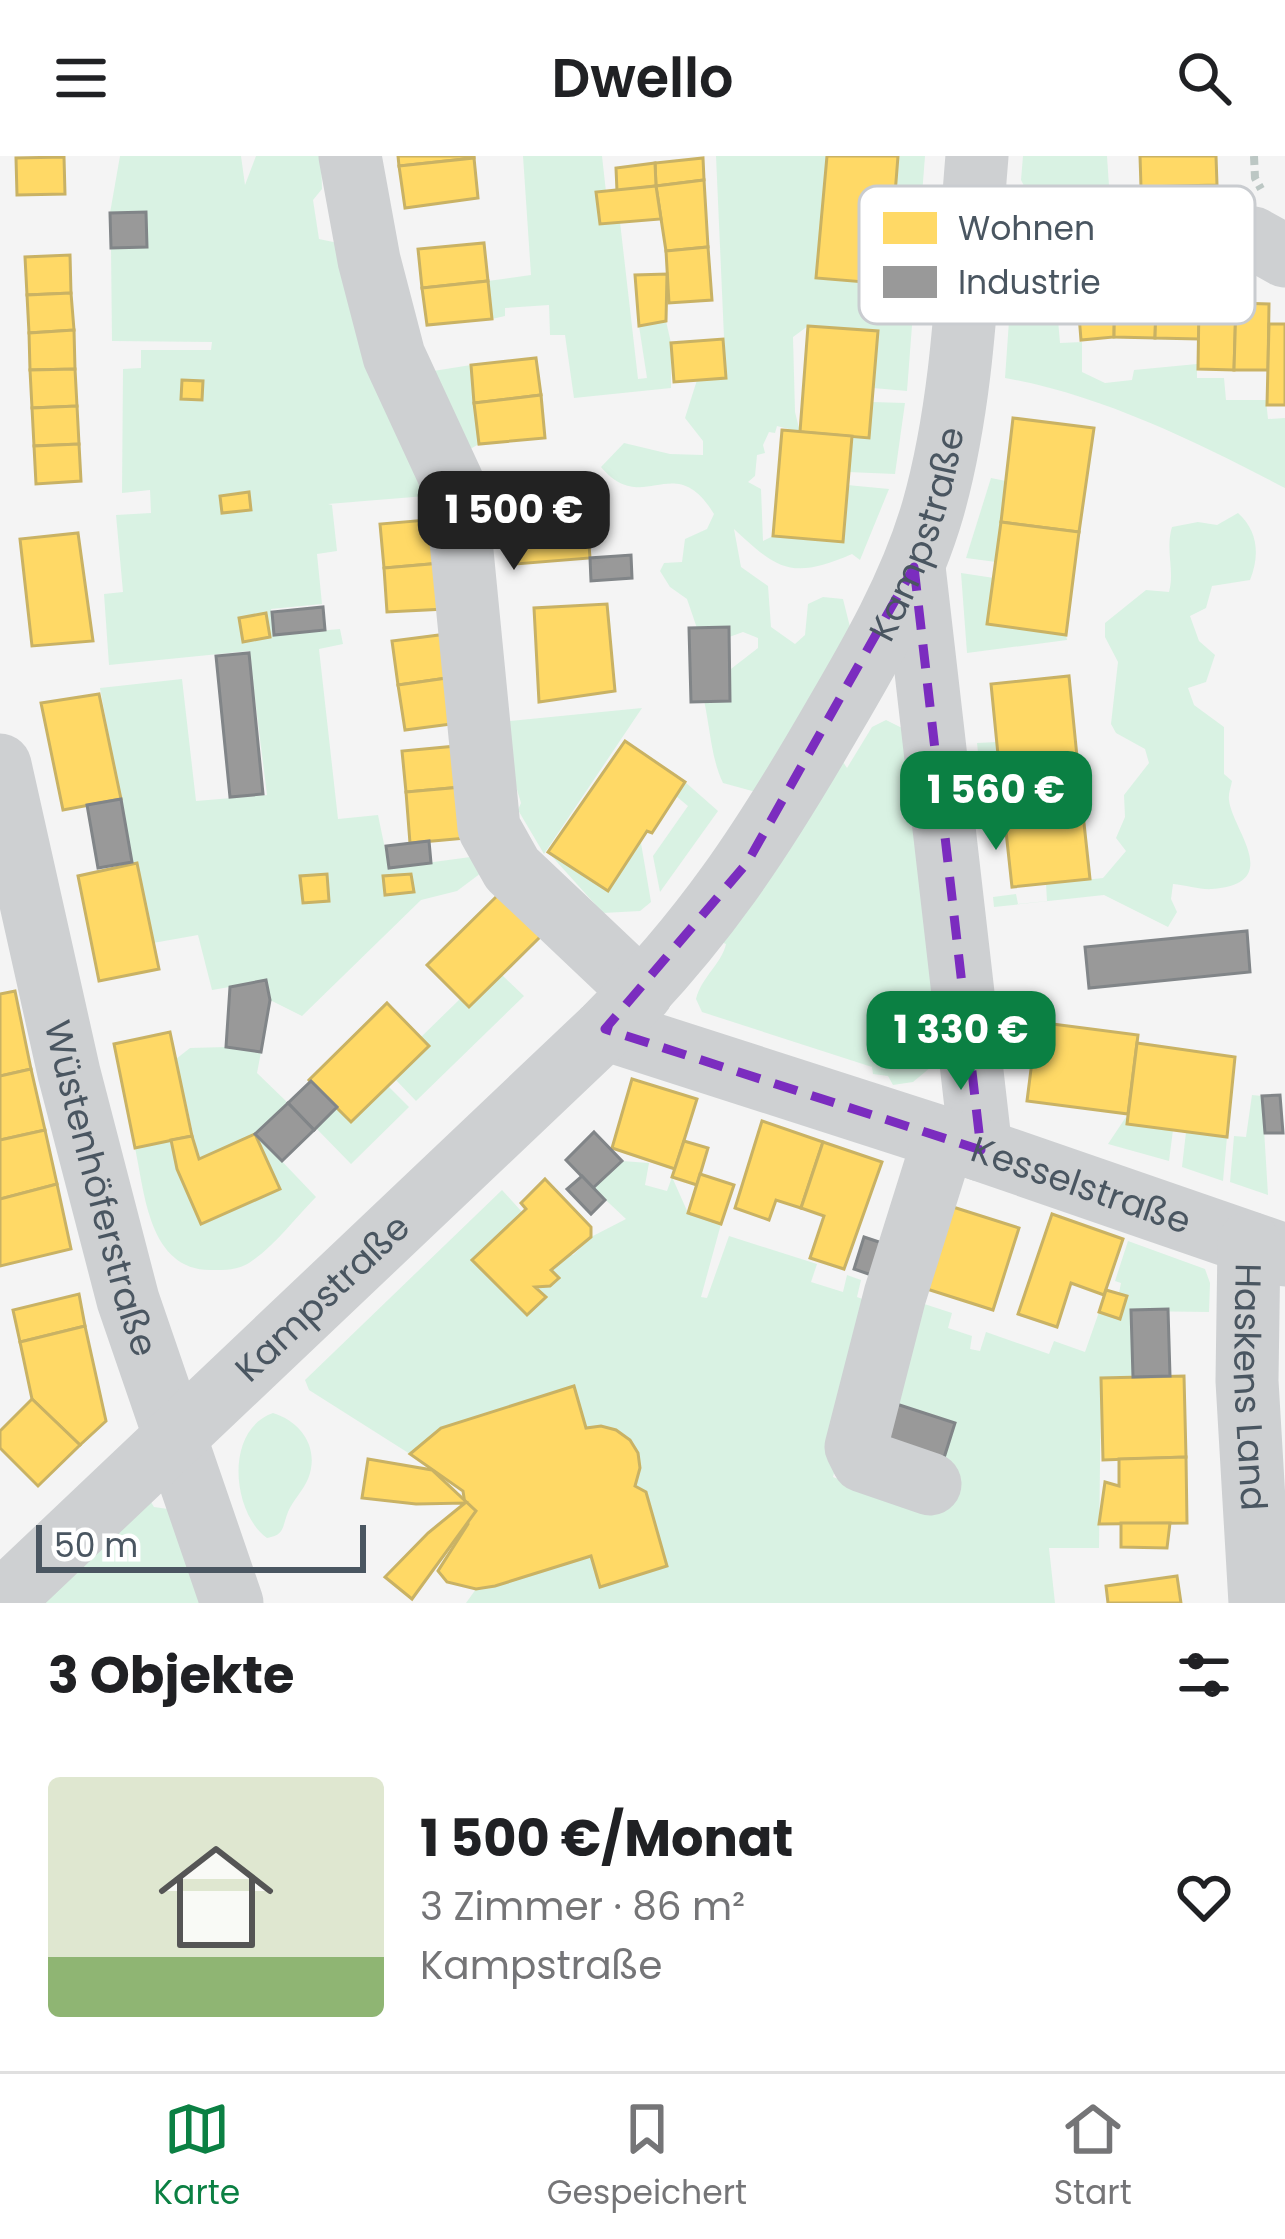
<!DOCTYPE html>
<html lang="de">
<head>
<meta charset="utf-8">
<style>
	body { margin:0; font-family:Poppins,sans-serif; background:#f6f6f6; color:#202124; height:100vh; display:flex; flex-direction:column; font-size:45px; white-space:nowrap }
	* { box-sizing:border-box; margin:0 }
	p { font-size:39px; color:#757577 }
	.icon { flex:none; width:66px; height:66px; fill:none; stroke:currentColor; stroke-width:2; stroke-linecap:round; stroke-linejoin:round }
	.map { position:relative; height:1447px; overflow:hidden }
	.side { display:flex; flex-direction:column; background:#fff; flex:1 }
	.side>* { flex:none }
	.scale { position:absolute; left:36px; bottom:30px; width:330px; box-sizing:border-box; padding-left:12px; border:6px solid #4a5661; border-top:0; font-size:33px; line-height:42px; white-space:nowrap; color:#4a5661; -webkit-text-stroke:9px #fff; paint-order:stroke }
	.price { position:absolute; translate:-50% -102px; padding:0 27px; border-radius:24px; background:#0b8043; color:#fff; font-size:39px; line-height:78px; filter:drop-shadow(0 3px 6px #0008) }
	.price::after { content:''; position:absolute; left:50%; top:72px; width:36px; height:27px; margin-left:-18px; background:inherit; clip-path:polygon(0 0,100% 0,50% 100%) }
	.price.on { background:#222; color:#fff }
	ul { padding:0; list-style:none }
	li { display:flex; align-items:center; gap:36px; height:300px; padding:0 48px }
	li+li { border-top:3px solid #e0e0e0 }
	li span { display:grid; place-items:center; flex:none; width:336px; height:240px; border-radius:12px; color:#555 }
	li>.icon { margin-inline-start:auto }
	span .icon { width:144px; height:144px; fill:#fffc; stroke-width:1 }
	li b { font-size:51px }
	h2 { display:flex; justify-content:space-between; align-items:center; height:144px; padding:0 48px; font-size:51px }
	header { display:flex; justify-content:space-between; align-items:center; height:156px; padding:0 48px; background:#fff; font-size:54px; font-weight:600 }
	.tab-bar { display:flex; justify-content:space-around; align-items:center; height:168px; border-top:3px solid #e0e0e0; background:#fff; font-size:33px; color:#757577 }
	.tab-bar a { display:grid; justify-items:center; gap:6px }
	.tab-bar .on { color:#0b8043 }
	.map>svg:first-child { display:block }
</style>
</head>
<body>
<header><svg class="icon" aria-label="menu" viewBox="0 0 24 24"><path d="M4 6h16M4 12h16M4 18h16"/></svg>Dwello<svg class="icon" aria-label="search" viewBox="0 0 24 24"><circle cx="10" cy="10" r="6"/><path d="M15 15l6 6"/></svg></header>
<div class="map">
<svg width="1285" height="1447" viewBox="0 0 1285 1447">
	<rect width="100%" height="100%" fill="#f4f4f4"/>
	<!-- green -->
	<g fill="#d9f2e3">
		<path d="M120 0H241L245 29 256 0H321L322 33 313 44 319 83 338 87 438 339 328 348 332 349 337 395 317 398 322 448 271 453 273 479 340 473 343 488 319 493 338 663 378 659 389 712 478 700 489 711 457 735 421 744 302 860 270 844 265 825 212 834 198 779 153 787 137 708 132 706 100 532 182 523 196 645 267 639 249 495 109 509 104 438 123 436 116 359 151 357 150 334 122 337 123 213 141 212V194H211L212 186 112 185 111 92 147 90 146 56 110 57Z"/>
		<path d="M523 0H602L606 36 596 37 600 67 620 66 638 223 647 222 639 170 666 165 671 187V232L574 242 565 179H550L549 149 505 152V160L492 163 488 125 531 119Z"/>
		<path d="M716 0H925L907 235 873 232 878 175 808 170 793 181 795 256 800 276 777 270 775 277 769 276 763 289 765 297 757 299 755 320 748 326 761 333 763 385 773 380 842 386 847 329 889 333 860 404 852 398C792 424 778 414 734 373L741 411 768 430 771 471 795 488 805 479 808 448 823 441 843 443 854 487 767 639 723 627C710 600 710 566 702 536 721 520 739 507 758 492V482L743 476 721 484 700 481 687 443 670 431 660 415 664 407 682 406 685 383 707 373 714 358C674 292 644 362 601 311L624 287 670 298 703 299V285L685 262 697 224 725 204Z"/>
		<path d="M1023 0H1107L1110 45 1026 34 1021 24Z"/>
		<path d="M1029 94H1046L1044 129 1055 128 1060 187 1082 186V216L1105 227 1132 224 1134 214 1197 208V222H1224L1226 244H1266L1268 263 1285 262V332C1199 287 1102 239 1005 222L1013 108Z"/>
		<path d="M471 209 479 288 463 297 427 216Z"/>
		<path d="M872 246 905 247 895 318 848 316 852 280 869 281Z"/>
		<path d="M991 322 1006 325 996 406 966 402Z"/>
		<path d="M1238 357C1258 375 1260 399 1250 424L1212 430 1206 452 1190 460 1199 485 1215 499 1206 526 1188 532 1194 549 1224 571V618L1232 625C1231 631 1228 638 1229 644 1232 674 1285 727 1212 733 1201 734 1186 729 1173 728L1171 743 1177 756 1168 771 1104 739 994 751 993 741 1016 738 1018 748 1047 745 1046 728 1103 722 1126 695 1116 682 1125 661 1124 639 1149 607 1145 593 1116 577 1111 568 1118 506 1105 481V467L1146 434 1169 436C1175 414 1165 394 1172 371L1198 366 1217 369Z"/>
		<path d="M961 417 994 422 1066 479 1067 484 967 497Z"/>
		<path d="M642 552 544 698 518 654 521 647 506 597 510 565Z"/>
		<path d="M886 564 902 572 939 874 925 878 930 882 935 901 931 911 913 926 893 929 888 920 873 918 872 911 702 856 696 843C701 822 722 807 726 788L721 786 843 606 847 612 872 571Z"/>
		<path d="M997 586 1006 671 986 673 977 587Z"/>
		<path d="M685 626 718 655 660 736 653 700 688 650 676 640Z"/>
		<path d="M647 675 641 687 651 746 640 755 603 757 548 696 608 734Z"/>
		<path d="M502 819 524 840 416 945 395 923 428 891 420 882 461 842 470 851Z"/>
		<path d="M226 891 261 896 257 917 288 947 256 978 316 1041C295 1062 274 1091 249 1107 238 1114 225 1114 212 1114 149 1115 145 1038 135 992L171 984 201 1068 280 1034 255 978 199 1003 176 903 190 892Z"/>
		<path d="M388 930 409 951 351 1008 316 972 337 951 351 965Z"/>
		<path d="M1252 939 1262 940 1268 1039 1230 1026 1234 980 1246 981Z"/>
		<path d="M1128 958 1127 968 1173 974 1169 1005 1108 988Z"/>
		<path d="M1186 976 1227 981 1223 1025 1182 1011Z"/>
		<path d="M622 1005 649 1007 645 1029 667 1035 672 1021 688 1057 721 1068 701 1141 707 1142 729 1080 817 1108 811 1126 843 1136 847 1119 861 1124 857 1141 879 1149 833 1321 927 1357 955 1268 881 1243 909 1143 952 1157 948 1172 972 1180 970 1193 980 1195 986 1176 1049 1198 1054 1185 1085 1196 1099 1156 1120 1162 1127 1140 1119 1137 1121 1127 1115 1125 1128 1085 1205 1113 1210 1127 1209 1156 1131 1155 1133 1221 1101 1223 1099 1392H1049L1055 1447H466L476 1433 591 1400 601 1430 667 1410 646 1337 635 1330C647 1295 624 1265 586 1272L573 1231 441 1272 410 1298 309 1234 305 1224 502 1034 522 1056 472 1104 528 1159 545 1141 535 1131 558 1122 551 1114 569 1097 573 1099 591 1081 626 1063 593 1032Z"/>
		<path d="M273 1257C302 1266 320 1293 308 1323 303 1335 293 1344 288 1356 282 1371 285 1379 267 1382 232 1357 224 1274 273 1257Z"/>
		<path d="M149 1343 154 1351 168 1353 208 1447H23Z"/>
	</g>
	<!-- homes -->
	<g fill="#ffd966" stroke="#c9b264" stroke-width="3">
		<path d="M398 0H474V2L399 10Z"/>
		<path d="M827 0H898L888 128 816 122Z"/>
		<path d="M1140 0H1216L1217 29 1141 31Z"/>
		<path d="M64 1 65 38 17 39 16 2Z"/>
		<path d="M474 2 478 42 405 52 399 10Z"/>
		<path d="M703 2 704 24 656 30 655 7Z"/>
		<path d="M655 7 656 30 617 35 616 12Z"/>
		<path d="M704 24 708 91 666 95 656 30Z"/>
		<path d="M656 30 661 63 600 68 596 36Z"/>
		<path d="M484 87 488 125 422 132 418 93Z"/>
		<path d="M708 91 712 144 669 147 666 95Z"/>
		<path d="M70 99 71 137 27 139 25 101Z"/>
		<path d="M667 118 666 165 639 170 635 119Z"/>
		<path d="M1115 118 1114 181 1081 184 1076 121Z"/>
		<path d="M1115 118 1157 119 1155 182 1114 181Z"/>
		<path d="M1157 119 1200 120 1199 183 1155 182Z"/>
		<path d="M488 125 492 163 427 169 422 132Z"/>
		<path d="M71 137 74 174 29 177 27 139Z"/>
		<path d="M1199 146 1236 147 1234 214 1198 213Z"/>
		<path d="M1236 147 1269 148 1268 214H1234Z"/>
		<path d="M1269 168H1285V249H1267Z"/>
		<path d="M808 170 878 175 869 282 800 276Z"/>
		<path d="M74 174 75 213 30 214 29 177Z"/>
		<path d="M723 183 726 222 674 226 671 187Z"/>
		<path d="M536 202 541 239 474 247 471 209Z"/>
		<path d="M75 213 77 250 32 252 30 214Z"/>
		<path d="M182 224 203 225 202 244 181 243Z"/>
		<path d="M541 239 545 282 479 288 474 247Z"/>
		<path d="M77 250 79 288 34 290 32 252Z"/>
		<path d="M1013 262 1094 272 1079 376 1001 366Z"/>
		<path d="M782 274 852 280 843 386 773 380Z"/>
		<path d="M79 288 81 325 36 328 34 290Z"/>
		<path d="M583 322 587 362 512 370 508 330Z"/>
		<path d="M249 336 251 354 222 357 220 340Z"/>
		<path d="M587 362 590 402 516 408 512 370Z"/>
		<path d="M438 363 442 407 384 412 380 368Z"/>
		<path d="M1001 366 1079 376 1066 479 987 468Z"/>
		<path d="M78 377 93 485 32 490 20 383Z"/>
		<path d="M442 407 445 453 387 456 384 412Z"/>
		<path d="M607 448 615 535 539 546 534 452Z"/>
		<path d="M266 457 270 481 243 486 239 462Z"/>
		<path d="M447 478 454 521 398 529 392 485Z"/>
		<path d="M1069 520 1079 621 1001 629 991 528Z"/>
		<path d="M454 521 459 567 405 574 398 529Z"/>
		<path d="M99 538 121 643 63 654 41 547Z"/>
		<path d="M625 585 685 626 652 677 647 675 608 735 548 696Z"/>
		<path d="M457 590 462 631 406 636 402 595Z"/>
		<path d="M1079 621 1090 723 1012 731 1001 629Z"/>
		<path d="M462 631 467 682 410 687 406 636Z"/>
		<path d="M137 707 159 813 99 825 78 720Z"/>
		<path d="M327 718 329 745 303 747 300 720Z"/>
		<path d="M411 718 414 736 385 739 383 720Z"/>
		<path d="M501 736 543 778 469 851 427 809Z"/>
		<path d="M15 835 31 913 0 920V838Z"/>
		<path d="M387 847 429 890 351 966 309 924Z"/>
		<path d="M1037 866 1138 879 1128 958 1027 945Z"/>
		<path d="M170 876 192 980 135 992 114 888Z"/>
		<path d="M1137 887 1235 901 1227 981 1127 968Z"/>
		<path d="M31 913 45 974 0 984V920Z"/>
		<path d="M632 923 697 943 675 1013 612 992Z"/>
		<path d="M762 965 823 986 801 1052 776 1044 769 1064 735 1052Z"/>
		<path d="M45 974 57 1028 0 1043V984Z"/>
		<path d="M255 978 280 1033 201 1068 177 1013 171 984 192 980 199 1003Z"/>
		<path d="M684 985 708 992 697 1029 672 1021Z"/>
		<path d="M823 986 882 1006 844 1113 810 1102 824 1060 801 1052Z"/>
		<path d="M700 1018 734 1029 721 1068 688 1057Z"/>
		<path d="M545 1023 591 1071V1081L551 1114 559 1122 550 1130 535 1131 546 1141 527 1159 472 1104 526 1053 521 1047Z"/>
		<path d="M57 1028 71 1093 0 1110V1043Z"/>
		<path d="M934 1045 1019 1072 993 1154 908 1127Z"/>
		<path d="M1052 1058 1123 1083 1104 1139 1071 1127 1057 1171 1018 1158Z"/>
		<path d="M1106 1134 1127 1140 1120 1163 1099 1156Z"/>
		<path d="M79 1138 85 1170 20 1186 13 1154Z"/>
		<path d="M85 1170 106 1265 80 1289 32 1243 20 1186Z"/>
		<path d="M1184 1220 1186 1301 1103 1304 1101 1222Z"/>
		<path d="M574 1230 586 1272 601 1270 616 1274 630 1284 638 1297 640 1312 635 1330 646 1336 667 1410 600 1431 591 1400 495 1430 476 1433 447 1426 438 1415 468 1368 463 1335 410 1298 441 1272Z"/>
		<path d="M32 1243 80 1289 38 1330 0 1292V1275Z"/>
		<path d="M1186 1301 1187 1367 1099 1368 1105 1326 1119 1330V1303Z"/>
		<path d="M368 1303 432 1314 476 1355 412 1443 385 1421 428 1377 465 1347 416 1348 362 1342Z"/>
		<path d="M1121 1367H1170L1167 1392 1121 1391Z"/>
		<path d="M1177 1420 1181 1447H1108L1106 1430Z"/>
	</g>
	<!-- industry -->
	<g fill="#999" stroke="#818588" stroke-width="3">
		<path d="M146 56 147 91 111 92 110 57Z"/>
		<path d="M631 399 632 422 591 425 590 402Z"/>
		<path d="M323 451 325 474 274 479 272 456Z"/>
		<path d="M729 471 730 545 691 546 689 472Z"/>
		<path d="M249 497 263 638 230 641 216 500Z"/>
		<path d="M121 643 132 706 98 712 87 649Z"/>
		<path d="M429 685 431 707 389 712 386 690Z"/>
		<path d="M1247 775 1250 816 1089 832 1085 791Z"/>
		<path d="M266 824 270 844 261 896 226 891 230 831Z"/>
		<path d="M311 925 337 951 314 974 288 947Z"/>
		<path d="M1280 939 1283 977H1265L1262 940Z"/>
		<path d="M288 947 314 974 282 1005 255 978Z"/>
		<path d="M594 976 622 1005 593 1032 566 1004Z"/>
		<path d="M582 1020 605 1044 591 1058 567 1033Z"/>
		<path d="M864 1081 897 1092 886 1124 854 1113Z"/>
		<path d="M1168 1153 1170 1220 1133 1221 1131 1154Z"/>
		<path d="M881 1243 955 1267 943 1305 869 1280Z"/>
	</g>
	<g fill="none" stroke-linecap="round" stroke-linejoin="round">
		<!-- path -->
		<path stroke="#bcc7c4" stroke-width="8" stroke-dasharray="9 6" stroke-linecap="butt" d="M1254 0 1255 22 1261 33"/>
		<!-- minor -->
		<g stroke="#ced0d2" stroke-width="63">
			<path d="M350 0 369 104 394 200 456 334 489 672 512 713 642 836"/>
			<path d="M972 58 1204 75 1253 82 1285 100"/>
			<path d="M914 411 981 994"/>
			<path id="s1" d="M0 609 69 917 128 1144 232 1447"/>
			<path id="s2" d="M605 873 981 994 1285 1099"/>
			<path id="s3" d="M1249 1087 1247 1225 1260 1447"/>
			<path d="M930 1328 863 1305 856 1291 895 1139 944 983"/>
			<path id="s4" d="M0 1447 605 873C704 774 761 687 831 566 871 498 911 429 933 353 965 240 967 116 977 0"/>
		</g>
	</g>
	<!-- marked area -->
	<path fill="none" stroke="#7b2cbf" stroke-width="9" stroke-dasharray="24 15" stroke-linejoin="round" d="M914 411 981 994 605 873 747 707Z"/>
	<g text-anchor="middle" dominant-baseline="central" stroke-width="12" stroke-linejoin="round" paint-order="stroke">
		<!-- street labels -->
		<g font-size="36" fill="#4a5661" stroke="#fff">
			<text stroke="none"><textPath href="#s4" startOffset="1425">Kampstraße</textPath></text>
			<text stroke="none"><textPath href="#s2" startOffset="501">Kesselstraße</textPath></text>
			<text stroke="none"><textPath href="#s1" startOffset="435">Wüstenhöferstraße</textPath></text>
			<text stroke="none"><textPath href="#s4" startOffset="444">Kampstraße</textPath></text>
			<text stroke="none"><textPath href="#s3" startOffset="144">Haskens Land</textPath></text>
		</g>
	</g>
	<!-- legend -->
	<rect x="859" y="30" width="396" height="138" rx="18" fill="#fff" stroke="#c9ccd0" stroke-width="3"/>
	<rect x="883" y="56" width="54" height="32" fill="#ffd966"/>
	<rect x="883" y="110" width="54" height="32" fill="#999"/>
	<g font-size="33" fill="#4a5661">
		<text x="958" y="84">Wohnen</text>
		<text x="958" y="138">Industrie</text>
	</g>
</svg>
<div class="scale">50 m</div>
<b class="price on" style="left:514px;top:417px">1 500 €</b>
<b class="price" style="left:996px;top:697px">1 560 €</b>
<b class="price" style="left:961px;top:937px">1 330 €</b>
</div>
<section class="side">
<h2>3 Objekte<svg class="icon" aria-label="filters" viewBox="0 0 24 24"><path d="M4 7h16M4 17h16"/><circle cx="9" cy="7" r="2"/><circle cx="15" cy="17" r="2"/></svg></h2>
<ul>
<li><span style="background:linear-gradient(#dfe7d0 75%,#8fb573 0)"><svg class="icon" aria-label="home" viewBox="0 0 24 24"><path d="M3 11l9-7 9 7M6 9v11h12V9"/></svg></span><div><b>1 500 €/Monat</b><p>3 Zimmer · 86 m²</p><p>Kampstraße</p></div><svg class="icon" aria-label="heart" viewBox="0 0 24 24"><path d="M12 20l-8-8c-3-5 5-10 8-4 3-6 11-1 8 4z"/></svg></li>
</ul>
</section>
<nav class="tab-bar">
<a class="on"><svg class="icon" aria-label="map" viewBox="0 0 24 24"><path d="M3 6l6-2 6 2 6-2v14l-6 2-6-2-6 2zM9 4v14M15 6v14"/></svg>Karte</a>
<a><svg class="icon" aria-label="saved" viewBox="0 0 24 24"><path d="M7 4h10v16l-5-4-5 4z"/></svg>Gespeichert</a>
<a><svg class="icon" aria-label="home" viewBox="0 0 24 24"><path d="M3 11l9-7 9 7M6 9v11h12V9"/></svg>Start</a>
</nav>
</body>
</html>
